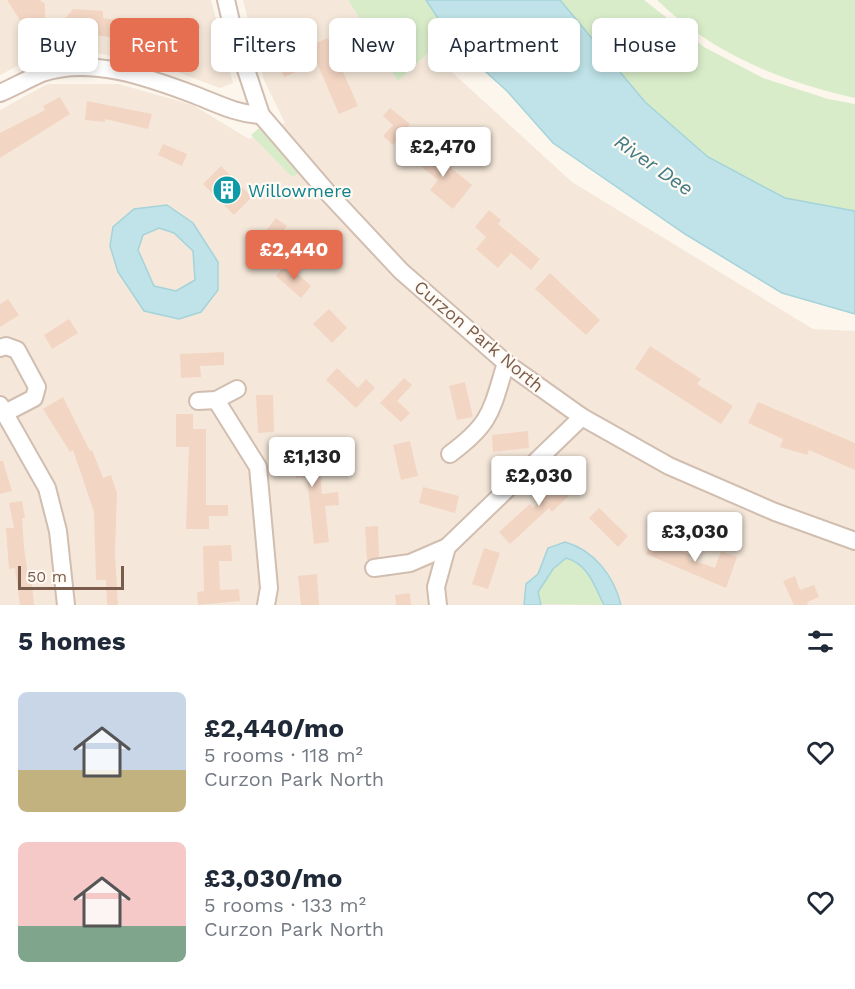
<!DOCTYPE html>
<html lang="en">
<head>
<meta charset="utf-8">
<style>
	body { margin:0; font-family:"Work Sans",sans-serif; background:#f2f2f3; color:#1f2937; height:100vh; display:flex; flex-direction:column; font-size:22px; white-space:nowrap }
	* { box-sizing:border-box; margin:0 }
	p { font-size:20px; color:#747a83 }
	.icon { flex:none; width:33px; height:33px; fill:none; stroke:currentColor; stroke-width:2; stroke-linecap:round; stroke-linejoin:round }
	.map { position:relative; height:605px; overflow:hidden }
	.sheet { display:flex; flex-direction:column; background:#fff; flex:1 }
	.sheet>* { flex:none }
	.hud { position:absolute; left:18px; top:18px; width:819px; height:54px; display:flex; gap:12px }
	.scale { position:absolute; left:18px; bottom:15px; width:106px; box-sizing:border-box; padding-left:6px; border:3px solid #7a5c4d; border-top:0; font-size:16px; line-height:21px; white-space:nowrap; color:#7a5c4d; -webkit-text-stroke:4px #fffaf3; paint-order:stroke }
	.price { position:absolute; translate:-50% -51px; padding:0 14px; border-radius:6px; background:#fff; color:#222; font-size:20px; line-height:39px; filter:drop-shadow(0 2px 3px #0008) }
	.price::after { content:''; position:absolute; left:50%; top:36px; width:18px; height:14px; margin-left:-9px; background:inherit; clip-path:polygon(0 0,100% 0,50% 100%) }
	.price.current { background:#e76f51; color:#fff }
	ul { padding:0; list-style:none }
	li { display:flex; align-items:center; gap:18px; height:150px; padding:0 18px }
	li span { display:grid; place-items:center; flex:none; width:168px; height:120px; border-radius:9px; color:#555 }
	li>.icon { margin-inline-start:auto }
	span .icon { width:72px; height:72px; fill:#fffc; stroke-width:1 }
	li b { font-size:26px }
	h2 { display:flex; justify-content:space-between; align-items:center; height:72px; padding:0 18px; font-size:26px }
	.chip { padding:0 21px; border-radius:9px; background:#fff; box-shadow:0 3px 9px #0003; font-size:21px; line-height:54px }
	.chip.current { background:#e76f51; color:#fff }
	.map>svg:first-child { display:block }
</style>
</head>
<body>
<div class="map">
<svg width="855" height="605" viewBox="0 0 855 605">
	<rect width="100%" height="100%" fill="#fdf6ec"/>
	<!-- residential -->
	<g fill="#f5e8da">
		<path d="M0 0H211L233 83 220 88 156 64 68 48 33 58 0 75Z"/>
		<path d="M243 0H348L398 81 430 52 572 182 813 329 855 331V605H0V110L47 84H119L193 105 249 139 285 123 264 80Z"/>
	</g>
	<!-- green -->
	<g fill="#d8ecc9">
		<path d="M348 0H426L449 34 398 81Z"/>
		<path d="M560 0H644L704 47 763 78 828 99 855 104V211L785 198 708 157 645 102Z"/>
		<path d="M657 0H855V98C782 82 711 53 657 0Z"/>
		<path d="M259 128 275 136 301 172 292 177 251 135Z"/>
		<path d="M565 558C588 564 594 585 604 605L540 604 538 592 553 569Z"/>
	</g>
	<!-- water -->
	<g fill="#bfe3e8" stroke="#a5d3da" stroke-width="1.5" fill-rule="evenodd">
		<path d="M426 0H560L645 102 708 157 785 198 855 211V314L782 293 685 234 553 143 507 91 455 44Z"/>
		<path d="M167 205 193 223 218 262V290L201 312 179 319 144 311 118 272 110 246 113 227 134 209ZM159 228 174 233 193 251 195 280 176 291 154 286 138 250 143 235Z"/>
		<path d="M565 542C594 550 614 576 621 605H604C594 585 588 564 566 558L553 569 538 592 541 605H524L526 584 538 574 548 548Z"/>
	</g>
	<!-- building -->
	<g fill="#f3d5c3">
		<path d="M7 0H40L45 4V25L30 26 26 29Z"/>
		<path d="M73 9 103 11V18L145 25 143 42 82 33 81 38 60 25Z"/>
		<path d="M193 17 201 27 174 49 166 39Z"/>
		<path d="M328 38 358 106 339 114 317 63 284 77 277 60Z"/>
		<path d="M60 97 70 114 0 158V133L45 110 43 106Z"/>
		<path d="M87 101 152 114 148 129 105 119V122L85 120Z"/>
		<path d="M390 108 410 124 393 145 383 136 393 125 383 116Z"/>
		<path d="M163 144 187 154 182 166 158 155Z"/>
		<path d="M422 145 472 185 453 209 430 190 438 180 411 158Z"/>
		<path d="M221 166 252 197 234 215 203 184Z"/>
		<path d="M489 210 501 220 498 224 540 259 531 270 511 253 498 268 476 249 486 237 475 227Z"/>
		<path d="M276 218 287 226 268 249 258 241Z"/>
		<path d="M286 264 311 286 301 298 276 276Z"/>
		<path d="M550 273 600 320 586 335 535 289Z"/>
		<path d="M8 299 19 315 0 327V304Z"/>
		<path d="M329 309 347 328 332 343 313 324Z"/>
		<path d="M69 319 78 333 52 349 44 335Z"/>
		<path d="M650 346 701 379 697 384 733 406 721 424 635 369Z"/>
		<path d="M224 352V365L200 366 201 377 181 378 180 354Z"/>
		<path d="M337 368 358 388 366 379 375 388 356 408 326 380Z"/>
		<path d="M404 378 412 385 397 401 410 413 401 422 380 403Z"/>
		<path d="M465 382 473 417 457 420 449 386Z"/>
		<path d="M256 395H273L274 432 258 433Z"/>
		<path d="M63 397 90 451 92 450 103 478 111 475 117 493 115 553 118 605H107L106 580H96L94 512 73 450 70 452 43 409Z"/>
		<path d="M758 402 855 443V470L809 450 807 455 780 447 783 439 748 423Z"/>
		<path d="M176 414H193V429H206V505H228V516H209V529H186L189 447H176Z"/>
		<path d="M528 431 529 448 493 452 492 435Z"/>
		<path d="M410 441 418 476 401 480 393 445Z"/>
		<path d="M318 449 322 494 338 492 339 505 325 506 329 542 314 544 307 477 296 478 295 464 276 466 275 453Z"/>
		<path d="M0 461H3L12 491 0 494Z"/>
		<path d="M557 469 576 489 552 512 549 508 510 544 499 532 530 504 533 508 555 486 548 478Z"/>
		<path d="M423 487 459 496 455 513 419 503Z"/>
		<path d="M22 501 25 518H22L24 548 28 574H31L34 605H20L15 568 9 569 6 528H14L9 503Z"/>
		<path d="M599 508 628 536 618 547 589 518Z"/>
		<path d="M378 526 379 557 367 560 365 527Z"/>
		<path d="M653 539 691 555 689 559 715 568 721 551 737 557 726 588 646 554Z"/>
		<path d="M231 545 232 561H219L220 590 239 589 240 601 198 605 197 592 204 591 203 546Z"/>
		<path d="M484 548 500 553 488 589 472 584Z"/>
		<path d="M317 574 319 605H301L298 576Z"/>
		<path d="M795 576 800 590 814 585 819 597 807 602 808 605H794L783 581Z"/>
		<path d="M410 593 411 605H396L395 595Z"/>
	</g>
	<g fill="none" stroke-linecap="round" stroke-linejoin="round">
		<!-- minor casing -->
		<g stroke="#d1beb0" stroke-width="20">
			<g id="minor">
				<path d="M226 0 233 30 261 115 328 193 401 271 506 363 582 417 669 466 775 512 855 541"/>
				<path d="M0 93C14 87 28 79 42 73 90 56 150 78 195 95 218 104 237 114 261 115"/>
				<path d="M0 348 6 346 17 350 37 387 34 398 5 413"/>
				<path d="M216 400 258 467 269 588 266 605"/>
				<path d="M198 401 216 400 237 389"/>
				<path d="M0 405 47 488 58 531 66 605"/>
				<path d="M450 454C492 423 491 411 506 363"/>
				<path d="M374 568 410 563 447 547"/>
				<path d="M438 605 436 587 447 547 582 417"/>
			</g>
		</g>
		<!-- minor -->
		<use href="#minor" stroke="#fff" stroke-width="16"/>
	</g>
	<!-- icons -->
	<defs>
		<g id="building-disc" transform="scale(1.5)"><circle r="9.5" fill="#0f9aa8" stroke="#fffaf3"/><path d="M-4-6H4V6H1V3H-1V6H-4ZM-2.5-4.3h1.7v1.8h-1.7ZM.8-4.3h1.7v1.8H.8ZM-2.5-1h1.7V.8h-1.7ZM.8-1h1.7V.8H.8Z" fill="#fff"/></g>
	</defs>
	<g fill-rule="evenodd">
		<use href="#building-disc" x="227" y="190"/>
	</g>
	<g text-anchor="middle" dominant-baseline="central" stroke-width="4.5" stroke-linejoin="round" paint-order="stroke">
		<!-- culture labels -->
		<g font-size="18" fill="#0d838f" stroke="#fffaf3" text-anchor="start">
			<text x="248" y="190">Willowmere</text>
		</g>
		<!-- street labels -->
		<g font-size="18" fill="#7a5c4d" stroke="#fffaf3">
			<text transform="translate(479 336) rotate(40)">Curzon Park North</text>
		</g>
		<!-- water labels -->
		<g font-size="20" font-style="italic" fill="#437c86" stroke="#fffaf3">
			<text transform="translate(654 165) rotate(35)">River Dee</text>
		</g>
	</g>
</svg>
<div class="scale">50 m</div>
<b class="price" style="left:443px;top:178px">£2,470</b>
<b class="price current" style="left:294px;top:281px">£2,440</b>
<b class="price" style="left:312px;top:488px">£1,130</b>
<b class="price" style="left:539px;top:507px">£2,030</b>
<b class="price" style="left:695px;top:563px">£3,030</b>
<div class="hud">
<a class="chip">Buy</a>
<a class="chip current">Rent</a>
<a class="chip">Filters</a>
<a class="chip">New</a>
<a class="chip">Apartment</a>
<a class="chip">House</a>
</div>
</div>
<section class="sheet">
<h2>5 homes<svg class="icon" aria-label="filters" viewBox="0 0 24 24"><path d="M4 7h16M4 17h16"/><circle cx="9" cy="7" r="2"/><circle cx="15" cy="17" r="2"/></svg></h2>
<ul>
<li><span style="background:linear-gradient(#c9d6e8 65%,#c2b280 0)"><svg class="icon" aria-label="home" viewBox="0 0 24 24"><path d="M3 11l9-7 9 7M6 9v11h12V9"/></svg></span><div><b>£2,440/mo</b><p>5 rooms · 118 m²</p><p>Curzon Park North</p></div><svg class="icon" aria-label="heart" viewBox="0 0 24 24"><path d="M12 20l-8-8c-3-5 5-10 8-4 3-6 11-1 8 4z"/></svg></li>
<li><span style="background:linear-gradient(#f6c9c9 70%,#7fa58c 0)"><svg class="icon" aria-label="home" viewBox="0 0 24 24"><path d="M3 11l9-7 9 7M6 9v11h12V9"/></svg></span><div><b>£3,030/mo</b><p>5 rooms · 133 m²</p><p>Curzon Park North</p></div><svg class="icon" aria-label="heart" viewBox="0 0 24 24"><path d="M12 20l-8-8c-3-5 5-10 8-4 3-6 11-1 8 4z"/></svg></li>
</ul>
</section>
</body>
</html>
